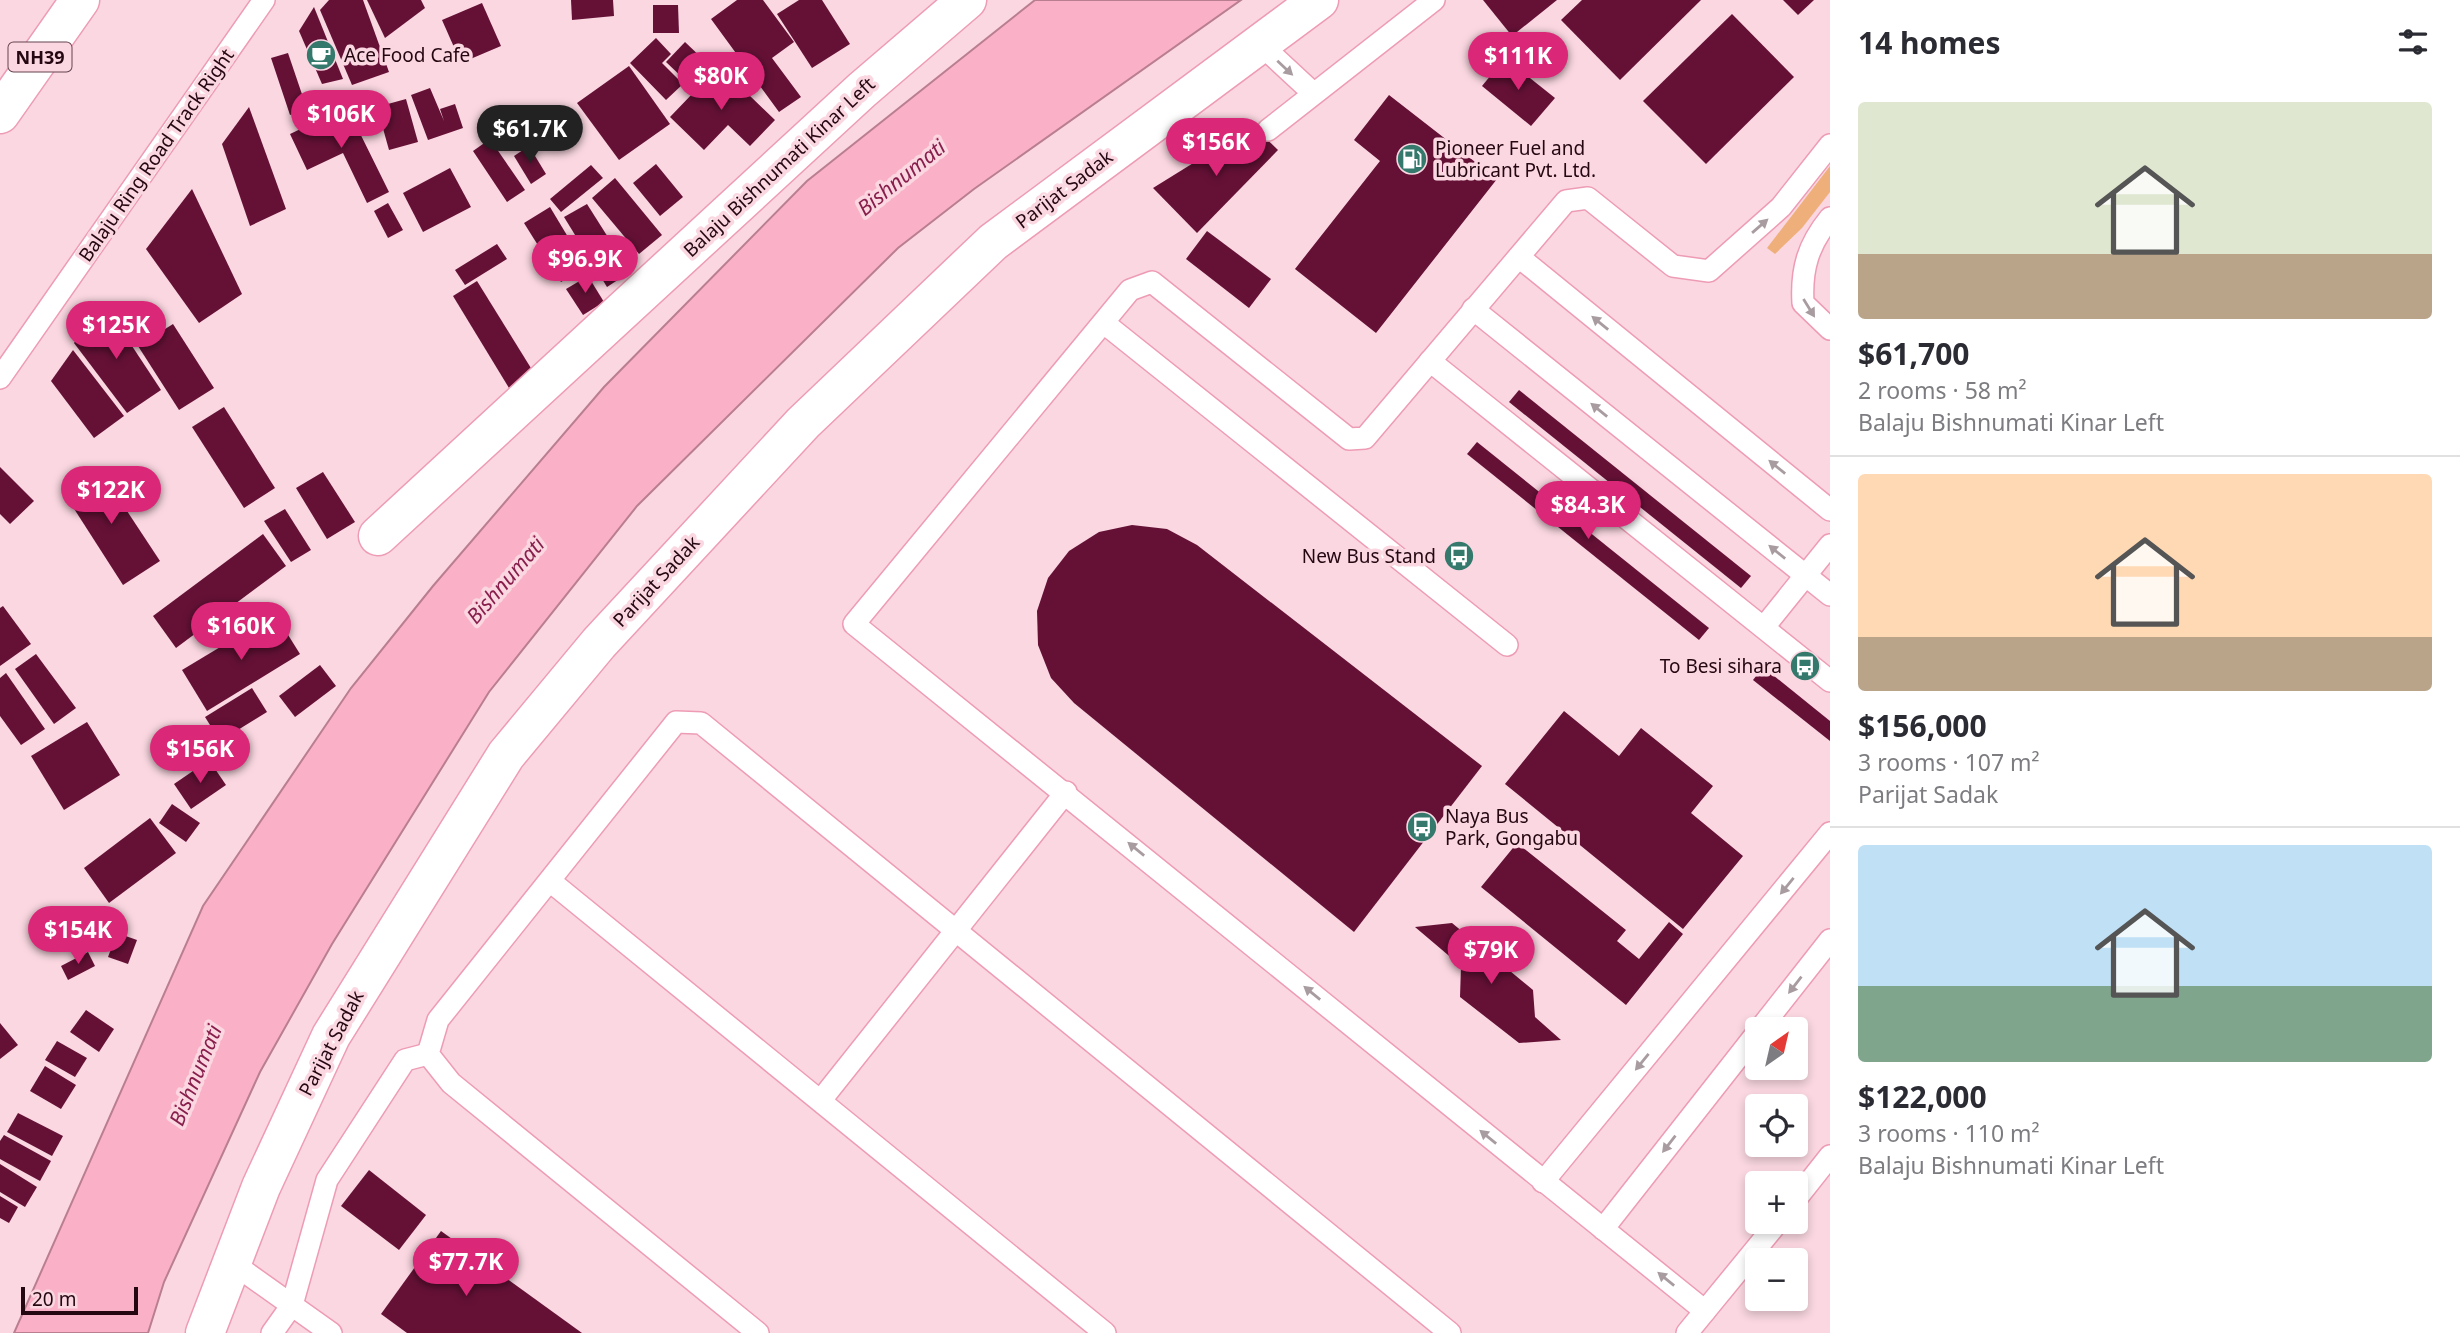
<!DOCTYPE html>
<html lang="en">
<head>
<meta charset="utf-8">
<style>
	body { margin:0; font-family:"Noto Sans",sans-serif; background:#f7f7f7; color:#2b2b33; height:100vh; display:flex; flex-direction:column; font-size:26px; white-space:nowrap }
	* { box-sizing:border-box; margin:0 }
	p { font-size:23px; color:#7c7c81 }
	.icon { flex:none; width:38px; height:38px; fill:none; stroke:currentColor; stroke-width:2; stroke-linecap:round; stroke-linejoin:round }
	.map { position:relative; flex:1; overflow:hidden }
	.details { display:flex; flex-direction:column; background:#fff; width:630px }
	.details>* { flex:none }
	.needle { width:46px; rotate:34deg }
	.fabs { position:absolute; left:1745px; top:1017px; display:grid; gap:14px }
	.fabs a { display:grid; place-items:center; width:63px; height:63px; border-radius:7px; background:#fff; box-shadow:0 4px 10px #0003; font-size:35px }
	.scale { position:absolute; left:21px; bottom:18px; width:117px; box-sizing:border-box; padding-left:7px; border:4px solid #250712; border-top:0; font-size:19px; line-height:24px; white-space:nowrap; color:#250712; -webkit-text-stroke:5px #fad7e1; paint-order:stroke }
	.price { position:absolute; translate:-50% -60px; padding:0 16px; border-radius:24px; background:#db2777; color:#fff; font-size:23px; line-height:46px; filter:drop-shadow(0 2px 4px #0008) }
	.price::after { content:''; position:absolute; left:50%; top:42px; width:21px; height:16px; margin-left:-10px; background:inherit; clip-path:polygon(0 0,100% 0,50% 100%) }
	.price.active { background:#222; color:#fff }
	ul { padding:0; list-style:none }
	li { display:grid; align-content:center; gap:14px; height:371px; padding:0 28px }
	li+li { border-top:2px solid #e1e1e2 }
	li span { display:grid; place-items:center; height:217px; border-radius:7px; color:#555 }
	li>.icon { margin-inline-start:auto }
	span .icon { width:126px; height:126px; fill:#fffc; stroke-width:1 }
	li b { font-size:30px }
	h2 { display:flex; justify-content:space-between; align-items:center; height:84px; padding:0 28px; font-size:30px }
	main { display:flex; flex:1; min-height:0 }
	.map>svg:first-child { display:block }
</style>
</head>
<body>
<main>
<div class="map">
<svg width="1830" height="1333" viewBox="0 0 1830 1333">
	<rect width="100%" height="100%" fill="#fad7e1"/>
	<!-- green -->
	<path fill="#efaf7a" d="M1830 166V192L1802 228 1775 254 1767 248Z"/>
	<!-- water -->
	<path fill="#fab1c7" stroke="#ba7e91" stroke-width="2" d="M1035 0H1241L974 189 898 248 637 506 489 692 332 944 260 1072 164 1282 148 1333H14L203 906 351 688 433 586 604 387 807 181Z"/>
	<!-- building -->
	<g fill="#651136">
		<path d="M329 0H363L389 72 352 85 320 10Z"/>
		<path d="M367 0H421L425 8 385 38Z"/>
		<path d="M571 0H613L614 16 572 20Z"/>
		<path d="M737 0H763L794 42 772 58 801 97 779 112 711 19Z"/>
		<path d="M799 0H822L850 44 812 68 777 14Z"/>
		<path d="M1483 0H1557L1512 36Z"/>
		<path d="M1582 0H1701L1620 80 1561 20Z"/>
		<path d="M1783 0H1814L1798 15Z"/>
		<path d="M482 3 501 46 461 63 442 20Z"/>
		<path d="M653 5H678L679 33H653Z"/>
		<path d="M314 7 343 79 322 84 299 31Z"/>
		<path d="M1732 14 1794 77 1706 164 1643 101Z"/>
		<path d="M656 38 671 54 662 63 683 84 666 100 630 63Z"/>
		<path d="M685 42 705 61 686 81 666 62Z"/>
		<path d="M288 53 307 109 290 115 271 58Z"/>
		<path d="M1505 58 1555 98 1531 126 1482 86Z"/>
		<path d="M629 66 670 124 619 160 577 103Z"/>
		<path d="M719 66 775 120 750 146 728 125 704 150 670 117Z"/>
		<path d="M430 88 444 121 440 109 455 104 463 128 428 140 411 95Z"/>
		<path d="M1389 95 1497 179 1376 333 1295 269 1380 161 1354 140Z"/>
		<path d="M406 99 418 142 389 150 377 107Z"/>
		<path d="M249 107 286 209 250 226 222 144Z"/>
		<path d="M347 107 389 192 367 203 343 153 307 170 290 134Z"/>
		<path d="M1253 126 1278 150 1197 233 1153 188Z"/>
		<path d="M490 139 525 190 507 202 473 151Z"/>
		<path d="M529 146 546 174 531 184 514 156Z"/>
		<path d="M656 164 683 197 660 216 633 183Z"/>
		<path d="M591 165 603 178 561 212 550 199Z"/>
		<path d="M450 168 471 207 423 232 403 193Z"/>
		<path d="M615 178 662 235 639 254 592 198Z"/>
		<path d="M192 189 242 294 199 323 146 249Z"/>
		<path d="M388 203 403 230 388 238 374 211Z"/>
		<path d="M587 204 630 272 607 287 564 217Z"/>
		<path d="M550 207 586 267 561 282 524 223Z"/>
		<path d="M1207 231 1271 279 1249 308 1186 259Z"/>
		<path d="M497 244 507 259 465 285 455 270Z"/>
		<path d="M588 276 604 302 583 315 566 289Z"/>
		<path d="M477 281 534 373 509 388 453 296Z"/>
		<path d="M103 302 161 390 127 413 74 343Z"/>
		<path d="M173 324 214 388 179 410 138 346Z"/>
		<path d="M73 350 124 416 94 438 51 381Z"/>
		<path d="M1519 390 1751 576 1741 588 1509 402Z"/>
		<path d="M224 407 275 488 244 508 192 427Z"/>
		<path d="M1477 442 1709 628 1699 640 1467 454Z"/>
		<path d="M0 467 34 501 10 524 0 514Z"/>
		<path d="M98 467 160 561 123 585 62 490Z"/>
		<path d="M323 472 355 522 327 539 296 488Z"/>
		<path d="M285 509 311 550 291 562 264 521Z"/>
		<path d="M1132 525 1167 529 1197 545 1482 766 1354 932 1074 703 1051 678 1038 645 1037 611 1048 578 1069 551 1099 532Z"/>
		<path d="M263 534 286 566 176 648 153 616Z"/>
		<path d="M3 606 31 644 0 666V608Z"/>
		<path d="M275 614 300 654 207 711 182 670Z"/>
		<path d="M36 654 76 708 54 724 15 669Z"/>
		<path d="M320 665 336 686 295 717 279 696Z"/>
		<path d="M1763 667 1830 721V741L1753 680Z"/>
		<path d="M6 673 45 729 21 745 0 716V678Z"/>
		<path d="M252 688 267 712 220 741 205 717Z"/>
		<path d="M1564 711 1619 756 1641 728 1713 786 1691 813 1743 856 1683 929 1505 784Z"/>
		<path d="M87 722 120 775 64 810 31 756Z"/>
		<path d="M209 760 226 785 191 809 174 784Z"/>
		<path d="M172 804 200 823 186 842 159 823Z"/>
		<path d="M150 818 176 853 109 903 84 868Z"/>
		<path d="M1517 843 1626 930 1617 941 1639 959 1669 922 1683 934 1626 1005 1481 887Z"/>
		<path d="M1452 923 1533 990 1535 1017 1561 1040 1519 1043 1460 997 1461 966 1415 927Z"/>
		<path d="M117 933 137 940 128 964 108 957Z"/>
		<path d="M88 952 95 966 68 980 61 966Z"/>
		<path d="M86 1010 114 1029 99 1052 70 1032Z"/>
		<path d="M0 1023 18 1045 0 1059Z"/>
		<path d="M57 1041 87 1058 75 1077 45 1060Z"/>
		<path d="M45 1066 76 1085 61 1109 30 1091Z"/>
		<path d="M18 1113 63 1136 52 1156 7 1132Z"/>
		<path d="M4 1135 51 1161 40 1181 0 1159V1141Z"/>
		<path d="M0 1164 37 1187 25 1207 0 1192Z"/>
		<path d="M369 1170 426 1215 399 1250 341 1206Z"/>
		<path d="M0 1196 18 1207 9 1223 0 1218Z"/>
		<path d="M441 1231 582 1333H407L381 1314Z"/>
	</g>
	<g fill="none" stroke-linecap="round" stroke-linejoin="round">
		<!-- lane casing -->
		<g stroke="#ee9cb5" stroke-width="24">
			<g id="lane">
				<path d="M1258 42 1313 93"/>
				<path d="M1268 130 1434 0"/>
				<path d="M1830 218C1808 245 1801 269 1803 303L1830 329"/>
				<path d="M1519 257 1830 510"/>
				<path d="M1473 309 1830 595"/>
				<path d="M1104 323 1507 645"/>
				<path d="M1430 361 1830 681"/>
				<path d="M0 378 264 0"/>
				<path d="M1764 627 1830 545"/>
				<path d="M550 881 1105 1333"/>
				<path d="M1760 1029 1830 940"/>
				<path d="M821 1100 1066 792"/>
				<path d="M1543 1182 1830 833"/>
				<path d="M1796 1199 1830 1156"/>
				<path d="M1778 1222 1705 1311 854 624 1130 290 1152 282 1349 439 1365 438 1566 201 1588 198 1673 266 1709 271 1781 207 1830 145"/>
				<path d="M1603 1229 1757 1033"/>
				<path d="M231 1262 331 1333"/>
				<path d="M272 1333 292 1305 327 1180 405 1060 428 1054"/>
				<path d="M758 1333 451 1083 428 1054 438 1020 676 722 701 723 1450 1333"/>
				<path d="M1687 1333 1705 1311"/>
			</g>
		</g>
		<!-- street casing -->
		<g stroke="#ee9cb5" stroke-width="41">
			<g id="street">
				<path d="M378 536 862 90 967 0"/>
				<path d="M205 1333 261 1187 331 1036 506 755 599 643 803 423 993 242 1319 0"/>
			</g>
		</g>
		<!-- highway casing -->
		<g stroke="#ee9cb5" stroke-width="41">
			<path id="highway" d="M0 114 80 0"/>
		</g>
		<!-- lane -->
		<use href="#lane" stroke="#fff" stroke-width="21"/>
		<!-- street -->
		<use href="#street" stroke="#fff" stroke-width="38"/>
		<!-- highway -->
		<use href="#highway" stroke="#fff" stroke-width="38"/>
	</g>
	<!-- one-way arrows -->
	<defs><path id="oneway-solid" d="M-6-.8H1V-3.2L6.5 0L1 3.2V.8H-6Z" transform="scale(1.75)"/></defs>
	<g fill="#a89ca0">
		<use href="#oneway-solid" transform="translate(1285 68) rotate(43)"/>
		<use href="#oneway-solid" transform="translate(1760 226) rotate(-41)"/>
		<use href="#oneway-solid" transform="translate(1809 308) rotate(58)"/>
		<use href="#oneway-solid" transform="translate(1600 323) rotate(-141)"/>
		<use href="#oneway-solid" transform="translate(1599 410) rotate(-141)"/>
		<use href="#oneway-solid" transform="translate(1777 467) rotate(-141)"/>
		<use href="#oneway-solid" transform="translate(1777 552) rotate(-141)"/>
		<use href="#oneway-solid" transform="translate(1136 849) rotate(-141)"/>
		<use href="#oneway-solid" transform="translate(1787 886) rotate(129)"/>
		<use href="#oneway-solid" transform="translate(1795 985) rotate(128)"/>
		<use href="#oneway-solid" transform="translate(1312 993) rotate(-141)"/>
		<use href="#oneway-solid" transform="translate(1642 1062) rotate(129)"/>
		<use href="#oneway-solid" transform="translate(1488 1137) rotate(-141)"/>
		<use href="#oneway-solid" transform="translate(1669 1144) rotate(128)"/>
		<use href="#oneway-solid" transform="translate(1666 1279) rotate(-141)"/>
	</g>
	<!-- icons -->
	<defs>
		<g id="cafe-disc" transform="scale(1.575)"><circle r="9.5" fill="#35796d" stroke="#fad7e1"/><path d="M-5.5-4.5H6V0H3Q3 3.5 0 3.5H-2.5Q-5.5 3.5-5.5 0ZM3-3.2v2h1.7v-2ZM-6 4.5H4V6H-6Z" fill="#fff"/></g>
		<g id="fuel-disc" transform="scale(1.575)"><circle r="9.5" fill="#35796d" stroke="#fad7e1"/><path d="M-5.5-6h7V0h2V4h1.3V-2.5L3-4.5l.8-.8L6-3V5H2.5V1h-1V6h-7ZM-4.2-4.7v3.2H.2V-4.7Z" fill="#fff"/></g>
		<g id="bus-disc" transform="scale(1.575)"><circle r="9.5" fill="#35796d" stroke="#fad7e1"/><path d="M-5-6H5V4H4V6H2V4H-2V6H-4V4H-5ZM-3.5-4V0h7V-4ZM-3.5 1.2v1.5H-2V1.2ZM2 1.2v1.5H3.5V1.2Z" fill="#fff"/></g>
	</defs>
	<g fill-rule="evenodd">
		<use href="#cafe-disc" x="321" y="55"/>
		<use href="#fuel-disc" x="1412" y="159"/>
		<use href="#bus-disc" x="1459" y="556"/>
		<use href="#bus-disc" x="1805" y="666"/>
		<use href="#bus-disc" x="1422" y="827"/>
	</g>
	<g text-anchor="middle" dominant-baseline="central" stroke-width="7" stroke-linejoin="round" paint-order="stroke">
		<!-- shield labels -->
		<rect fill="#fad7e1" stroke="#654550" stroke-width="2" x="8.5" y="42.5" width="63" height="29" rx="5"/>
		<g font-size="18" font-weight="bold" fill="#250712">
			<text x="40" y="57">NH39</text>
		</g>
		<!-- poi labels -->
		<g font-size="19" fill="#250712" stroke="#fad7e1" text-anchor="start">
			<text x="344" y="55">Ace Food Cafe</text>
			<text x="1435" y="148">Pioneer Fuel and<tspan x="1435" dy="22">Lubricant Pvt. Ltd.</tspan></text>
			<text x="1436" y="556" text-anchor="end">New Bus Stand</text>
			<text x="1782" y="666" text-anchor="end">To Besi sihara</text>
			<text x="1445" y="816">Naya Bus<tspan x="1445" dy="22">Park, Gongabu</tspan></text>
		</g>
		<!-- street labels -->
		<g font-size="19" fill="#250712" stroke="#fad7e1">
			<text transform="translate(156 155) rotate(-55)">Balaju Ring Road Track Right</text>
			<text transform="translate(779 167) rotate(-43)">Balaju Bishnumati Kinar Left</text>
			<text transform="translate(1064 189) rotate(-37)">Parijat Sadak</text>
			<text transform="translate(656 581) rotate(-47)">Parijat Sadak</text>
			<text transform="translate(331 1043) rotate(-62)">Parijat Sadak</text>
		</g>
		<!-- water labels -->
		<g font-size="21" font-style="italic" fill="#871e4b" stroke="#fad7e1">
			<text transform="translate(901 177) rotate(-39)">Bishnumati</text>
			<text transform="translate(505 580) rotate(-49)">Bishnumati</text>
			<text transform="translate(195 1075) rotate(-68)">Bishnumati</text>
		</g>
	</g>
</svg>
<div class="fabs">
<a><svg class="needle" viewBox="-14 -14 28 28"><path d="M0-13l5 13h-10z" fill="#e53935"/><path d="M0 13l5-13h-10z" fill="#7c7c81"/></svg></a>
<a><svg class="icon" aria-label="locate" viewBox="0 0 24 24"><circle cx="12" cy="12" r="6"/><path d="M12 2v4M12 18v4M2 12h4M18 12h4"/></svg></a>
<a>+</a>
<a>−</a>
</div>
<div class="scale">20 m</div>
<b class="price" style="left:1518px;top:92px">$111K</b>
<b class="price" style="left:721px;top:112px">$80K</b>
<b class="price" style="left:341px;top:150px">$106K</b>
<b class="price active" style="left:530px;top:165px">$61.7K</b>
<b class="price" style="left:1216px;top:178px">$156K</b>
<b class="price" style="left:585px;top:295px">$96.9K</b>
<b class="price" style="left:116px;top:361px">$125K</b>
<b class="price" style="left:111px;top:526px">$122K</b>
<b class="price" style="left:1588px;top:541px">$84.3K</b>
<b class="price" style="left:241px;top:662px">$160K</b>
<b class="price" style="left:200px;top:785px">$156K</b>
<b class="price" style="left:78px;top:966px">$154K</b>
<b class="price" style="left:1491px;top:986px">$79K</b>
<b class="price" style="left:466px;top:1298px">$77.7K</b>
</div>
<section class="details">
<h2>14 homes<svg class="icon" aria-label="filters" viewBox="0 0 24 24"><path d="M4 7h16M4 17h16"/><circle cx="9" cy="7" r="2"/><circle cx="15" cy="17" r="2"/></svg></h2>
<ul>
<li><span style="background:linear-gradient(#dfe7d0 70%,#b9a48a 0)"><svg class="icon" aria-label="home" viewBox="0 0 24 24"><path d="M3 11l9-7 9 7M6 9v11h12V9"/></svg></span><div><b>$61,700</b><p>2 rooms · 58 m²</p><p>Balaju Bishnumati Kinar Left</p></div></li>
<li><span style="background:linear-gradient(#ffd9b3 75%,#b9a48a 0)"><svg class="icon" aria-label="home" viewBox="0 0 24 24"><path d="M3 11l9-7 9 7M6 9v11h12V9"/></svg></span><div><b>$156,000</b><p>3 rooms · 107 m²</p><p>Parijat Sadak</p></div></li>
<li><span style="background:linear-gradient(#bfe0f5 65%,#7fa58c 0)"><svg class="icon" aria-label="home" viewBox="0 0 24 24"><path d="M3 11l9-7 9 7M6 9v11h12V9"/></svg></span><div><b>$122,000</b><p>3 rooms · 110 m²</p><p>Balaju Bishnumati Kinar Left</p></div></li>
</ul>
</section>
</main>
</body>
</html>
